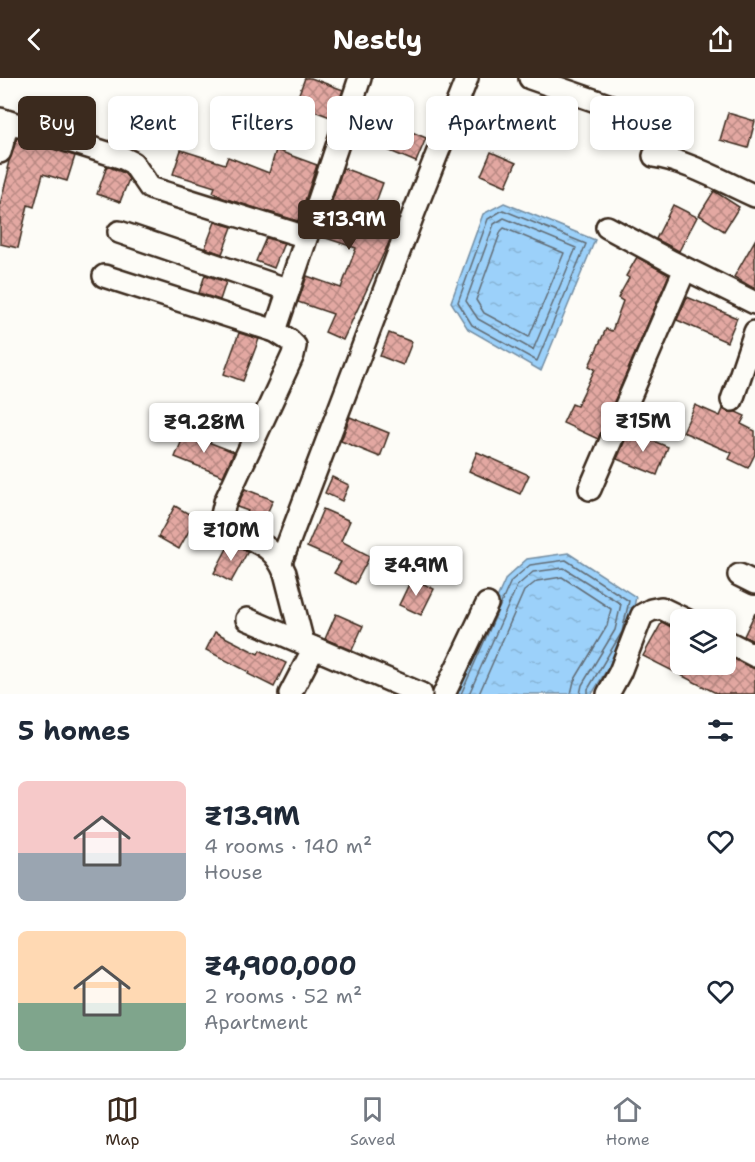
<!DOCTYPE html>
<html lang="en">
<head>
<meta charset="utf-8">
<style>
	body { margin:0; font-family:"Shantell Sans",sans-serif; background:#f2f2f3; color:#1f2937; height:100vh; display:flex; flex-direction:column; font-size:22px; white-space:nowrap }
	* { box-sizing:border-box; margin:0 }
	p { font-size:20px; color:#747a83 }
	.icon { flex:none; width:33px; height:33px; fill:none; stroke:currentColor; stroke-width:2; stroke-linecap:round; stroke-linejoin:round }
	.map { position:relative; height:616px; overflow:hidden }
	.sheet { display:flex; flex-direction:column; background:#fff; flex:1 }
	.sheet>* { flex:none }
	.banner { position:absolute; left:18px; top:18px; width:720px; height:54px; display:flex; gap:12px }
	.fabs { position:absolute; left:670px; top:531px; display:grid; gap:12px }
	.fabs a { display:grid; place-items:center; width:66px; height:66px; border-radius:9px; background:#fff; box-shadow:0 3px 9px #0003; font-size:30px }
	.price { position:absolute; translate:-50% -51px; padding:0 14px; border-radius:6px; background:#fff; color:#222; font-size:20px; line-height:39px; filter:drop-shadow(0 2px 3px #0008) }
	.price::after { content:''; position:absolute; left:50%; top:36px; width:18px; height:14px; margin-left:-9px; background:inherit; clip-path:polygon(0 0,100% 0,50% 100%) }
	.price.current { background:#3b2a1e; color:#fff }
	ul { padding:0; list-style:none }
	li { display:flex; align-items:center; gap:18px; height:150px; padding:0 18px }
	li span { display:grid; place-items:center; flex:none; width:168px; height:120px; border-radius:9px; color:#555 }
	li>.icon { margin-inline-start:auto }
	span .icon { width:72px; height:72px; fill:#fffc; stroke-width:1 }
	li b { font-size:26px }
	h2 { display:flex; justify-content:space-between; align-items:center; height:72px; padding:0 18px; font-size:26px }
	.tag { padding:0 21px; border-radius:9px; background:#fff; box-shadow:0 3px 9px #0003; font-size:21px; line-height:54px }
	.tag.current { background:#3b2a1e; color:#fff }
	header { display:flex; justify-content:space-between; align-items:center; height:78px; padding:0 18px; background:#3b2a1e; color:#fff; font-size:27px; font-weight:700 }
	.tab-bar { display:flex; justify-content:space-around; align-items:center; height:84px; border-top:2px solid #e0e1e3; background:#fff; font-size:16px; color:#747a83 }
	.tab-bar a { display:grid; justify-items:center; gap:3px }
	.tab-bar .current { color:#3b2a1e }
	.map>svg:first-child { display:block }
</style>
</head>
<body>
<header><svg class="icon" aria-label="back" viewBox="0 0 24 24"><path d="M15 5l-7 7 7 7"/></svg>Nestly<svg class="icon" aria-label="share" viewBox="0 0 24 24"><path d="M12 15V3M7 8l5-5 5 5M5 13v7h14v-7"/></svg></header>
<div class="map">
<svg width="755" height="616" viewBox="0 0 755 616">
	<defs>
		<pattern id="water-ripples" width="26" height="14" patternUnits="userSpaceOnUse" patternTransform="scale(1.5)"><rect width="26" height="14" fill="#9cd1fa"/><path d="M2 4q2-2 4 0t4 0M15 11q2-2 4 0t4 0" fill="none" stroke="#87b4d6"/></pattern>
		<pattern id="building-cross-hatch" width="8" height="8" patternUnits="userSpaceOnUse" patternTransform="scale(1.5)"><rect width="8" height="8" fill="#e3a8a2"/><path d="M0 0l8 8M0 8l8-8" fill="none" stroke="#b98983"/></pattern>
	</defs>
	<rect width="100%" height="100%" fill="#fdfcf7"/>
	<filter id="ink" filterUnits="userSpaceOnUse"><feTurbulence type="fractalNoise" baseFrequency=".0167" numOctaves="2"/><feDisplacementMap in="SourceGraphic" scale="12" xChannelSelector="R" yChannelSelector="G"/><feConvolveMatrix kernelMatrix="1 2 1 2 8 2 1 2 1" color-interpolation-filters="sRGB"/></filter>
	<g filter="url(#ink)">
		<!-- water -->
		<g fill="url(#water-ripples)" stroke="#758ea2" stroke-width="1.5">
			<path d="M504 125 595 162 541 293 468 251 451 224 483 136Z"/>
			<path d="M568 475 636 519 628 557 592 616H454L506 500 527 481Z"/>
		</g>
		<g fill="none" stroke-linecap="round" stroke-linejoin="round">
			<!-- shore -->
			<g stroke="#626d76" stroke-width="1.5">
				<path d="M503 132 586 166 537 283 472 247 458 224 488 141Z"/>
				<path d="M504 140 576 170 533 272 478 241 466 223 494 146Z"/>
				<path d="M504 150 564 175 529 259 484 235 476 222 501 153Z"/>
				<path d="M461 616 511 503 530 487 566 482 629 523 622 554 588 611V616"/>
				<path d="M469 616 517 508 533 494 564 490 621 526 615 552 582 607 580 616"/>
				<path d="M479 616 524 513 537 503 562 499 611 531 607 548 574 603 571 616"/>
			</g>
		</g>
		<!-- building -->
		<g fill="url(#building-cross-hatch)" stroke="#3b2a1e" stroke-width="1.5">
			<path d="M305 0H311L343 12 333 40 295 26Z"/>
			<path d="M728 35 755 43 748 70 720 62Z"/>
			<path d="M68 37 86 42 82 54 65 48Z"/>
			<path d="M365 39 403 56 405 51 426 60 416 84 357 59Z"/>
			<path d="M17 60 75 78 67 103 43 96 34 129 28 127 18 170 0 166V126L9 91H7L9 83Z"/>
			<path d="M181 72 225 86 228 79 269 95 276 72 317 87 298 143 223 120 213 114 215 109 173 96Z"/>
			<path d="M491 74 516 85 506 108 481 97Z"/>
			<path d="M107 88 124 95 129 101 120 124 97 116Z"/>
			<path d="M343 90 383 105 366 151 391 160 343 262 325 254 333 236 298 224 307 198 341 210 356 170 320 158Z"/>
			<path d="M714 113 739 129 724 153 699 137Z"/>
			<path d="M673 127 697 139 679 173 656 161Z"/>
			<path d="M215 144 232 149 222 176 205 170Z"/>
			<path d="M266 160 284 165 274 190 256 183Z"/>
			<path d="M755 162V211L734 199Z"/>
			<path d="M637 179 669 197 598 361 563 345 572 326 577 328 595 291 589 288 606 251 612 253 623 223 618 220 629 200 626 198Z"/>
			<path d="M205 197 226 204 220 222 199 215Z"/>
			<path d="M687 219 737 240 727 264 677 242Z"/>
			<path d="M239 255 259 261 243 303 224 296Z"/>
			<path d="M389 255 412 264 403 287 380 278Z"/>
			<path d="M695 327 720 338 723 331 728 334H736L745 338 741 346 755 353V376L748 390 729 381 732 375 683 354Z"/>
			<path d="M350 339 389 355 380 379 341 363Z"/>
			<path d="M629 353 668 369 657 397 617 381Z"/>
			<path d="M185 355 234 374 223 398 175 379Z"/>
			<path d="M477 374 529 397 520 416 469 393Z"/>
			<path d="M332 399 349 407 342 423 325 415Z"/>
			<path d="M245 411 273 422 260 451 243 442 248 433 237 429Z"/>
			<path d="M175 428 196 440 179 471 158 459Z"/>
			<path d="M323 431 350 443 341 463 370 478 355 506 334 495 341 484 307 469Z"/>
			<path d="M230 465 248 473 231 504 214 495Z"/>
			<path d="M412 500 434 511 421 537 399 527Z"/>
			<path d="M755 535V564L744 558Z"/>
			<path d="M336 536 363 548 352 572 325 561Z"/>
			<path d="M662 544 681 554V586H726V577L755 591V616H718L643 578Z"/>
			<path d="M215 554 258 576 260 572 286 585 274 609 248 596 249 594 206 572Z"/>
		</g>
		<g fill="none" stroke-linecap="round" stroke-linejoin="round">
			<!-- street casing -->
			<g stroke="#3b2a1e" stroke-width="26">
				<g id="street">
					<path d="M530 0 648 41"/>
					<path d="M0 41 123 80 133 85 150 110 306 159"/>
					<path d="M0 74 8 44"/>
					<path d="M654 78C682 81 728 106 755 118"/>
					<path d="M607 149 672 184 755 225"/>
					<path d="M119 154 289 212"/>
					<path d="M104 198 275 253 289 262 295 268 293 277 225 424 222 437 226 447C252 465 272 463 285 495L303 565"/>
					<path d="M275 253 360 0"/>
					<path d="M732 322 755 254"/>
					<path d="M590 411 685 191"/>
					<path d="M281 484 413 137 467 0"/>
					<path d="M739 497 755 505"/>
					<path d="M247 541 421 616"/>
					<path d="M726 563 755 578"/>
					<path d="M290 616 314 570"/>
					<path d="M444 616 487 526"/>
					<path d="M608 616 620 594 642 537 651 532 661 530 686 542"/>
				</g>
			</g>
			<!-- street -->
			<use href="#street" stroke="#fdfcf7" stroke-width="21"/>
		</g>
	</g>
</svg>
<div class="fabs">
<a><svg class="icon" aria-label="layers" viewBox="0 0 24 24"><path d="M12 4l9 5-9 5-9-5zM3 14l9 5 9-5"/></svg></a>
</div>
<b class="price current" style="left:349px;top:173px">₹13.9M</b>
<b class="price" style="left:643px;top:375px">₹15M</b>
<b class="price" style="left:204px;top:376px">₹9.28M</b>
<b class="price" style="left:231px;top:484px">₹10M</b>
<b class="price" style="left:416px;top:519px">₹4.9M</b>
<div class="banner">
<a class="tag current">Buy</a>
<a class="tag">Rent</a>
<a class="tag">Filters</a>
<a class="tag">New</a>
<a class="tag">Apartment</a>
<a class="tag">House</a>
</div>
</div>
<section class="sheet">
<h2>5 homes<svg class="icon" aria-label="filters" viewBox="0 0 24 24"><path d="M4 7h16M4 17h16"/><circle cx="9" cy="7" r="2"/><circle cx="15" cy="17" r="2"/></svg></h2>
<ul>
<li><span style="background:linear-gradient(#f6c9c9 60%,#9aa5b1 0)"><svg class="icon" aria-label="home" viewBox="0 0 24 24"><path d="M3 11l9-7 9 7M6 9v11h12V9"/></svg></span><div><b>₹13.9M</b><p>4 rooms · 140 m²</p><p>House</p></div><svg class="icon" aria-label="heart" viewBox="0 0 24 24"><path d="M12 20l-8-8c-3-5 5-10 8-4 3-6 11-1 8 4z"/></svg></li>
<li><span style="background:linear-gradient(#ffd9b3 60%,#7fa58c 0)"><svg class="icon" aria-label="home" viewBox="0 0 24 24"><path d="M3 11l9-7 9 7M6 9v11h12V9"/></svg></span><div><b>₹4,900,000</b><p>2 rooms · 52 m²</p><p>Apartment</p></div><svg class="icon" aria-label="heart" viewBox="0 0 24 24"><path d="M12 20l-8-8c-3-5 5-10 8-4 3-6 11-1 8 4z"/></svg></li>
</ul>
</section>
<nav class="tab-bar">
<a class="current"><svg class="icon" aria-label="map" viewBox="0 0 24 24"><path d="M3 6l6-2 6 2 6-2v14l-6 2-6-2-6 2zM9 4v14M15 6v14"/></svg>Map</a>
<a><svg class="icon" aria-label="saved" viewBox="0 0 24 24"><path d="M7 4h10v16l-5-4-5 4z"/></svg>Saved</a>
<a><svg class="icon" aria-label="home" viewBox="0 0 24 24"><path d="M3 11l9-7 9 7M6 9v11h12V9"/></svg>Home</a>
</nav>
</body>
</html>
